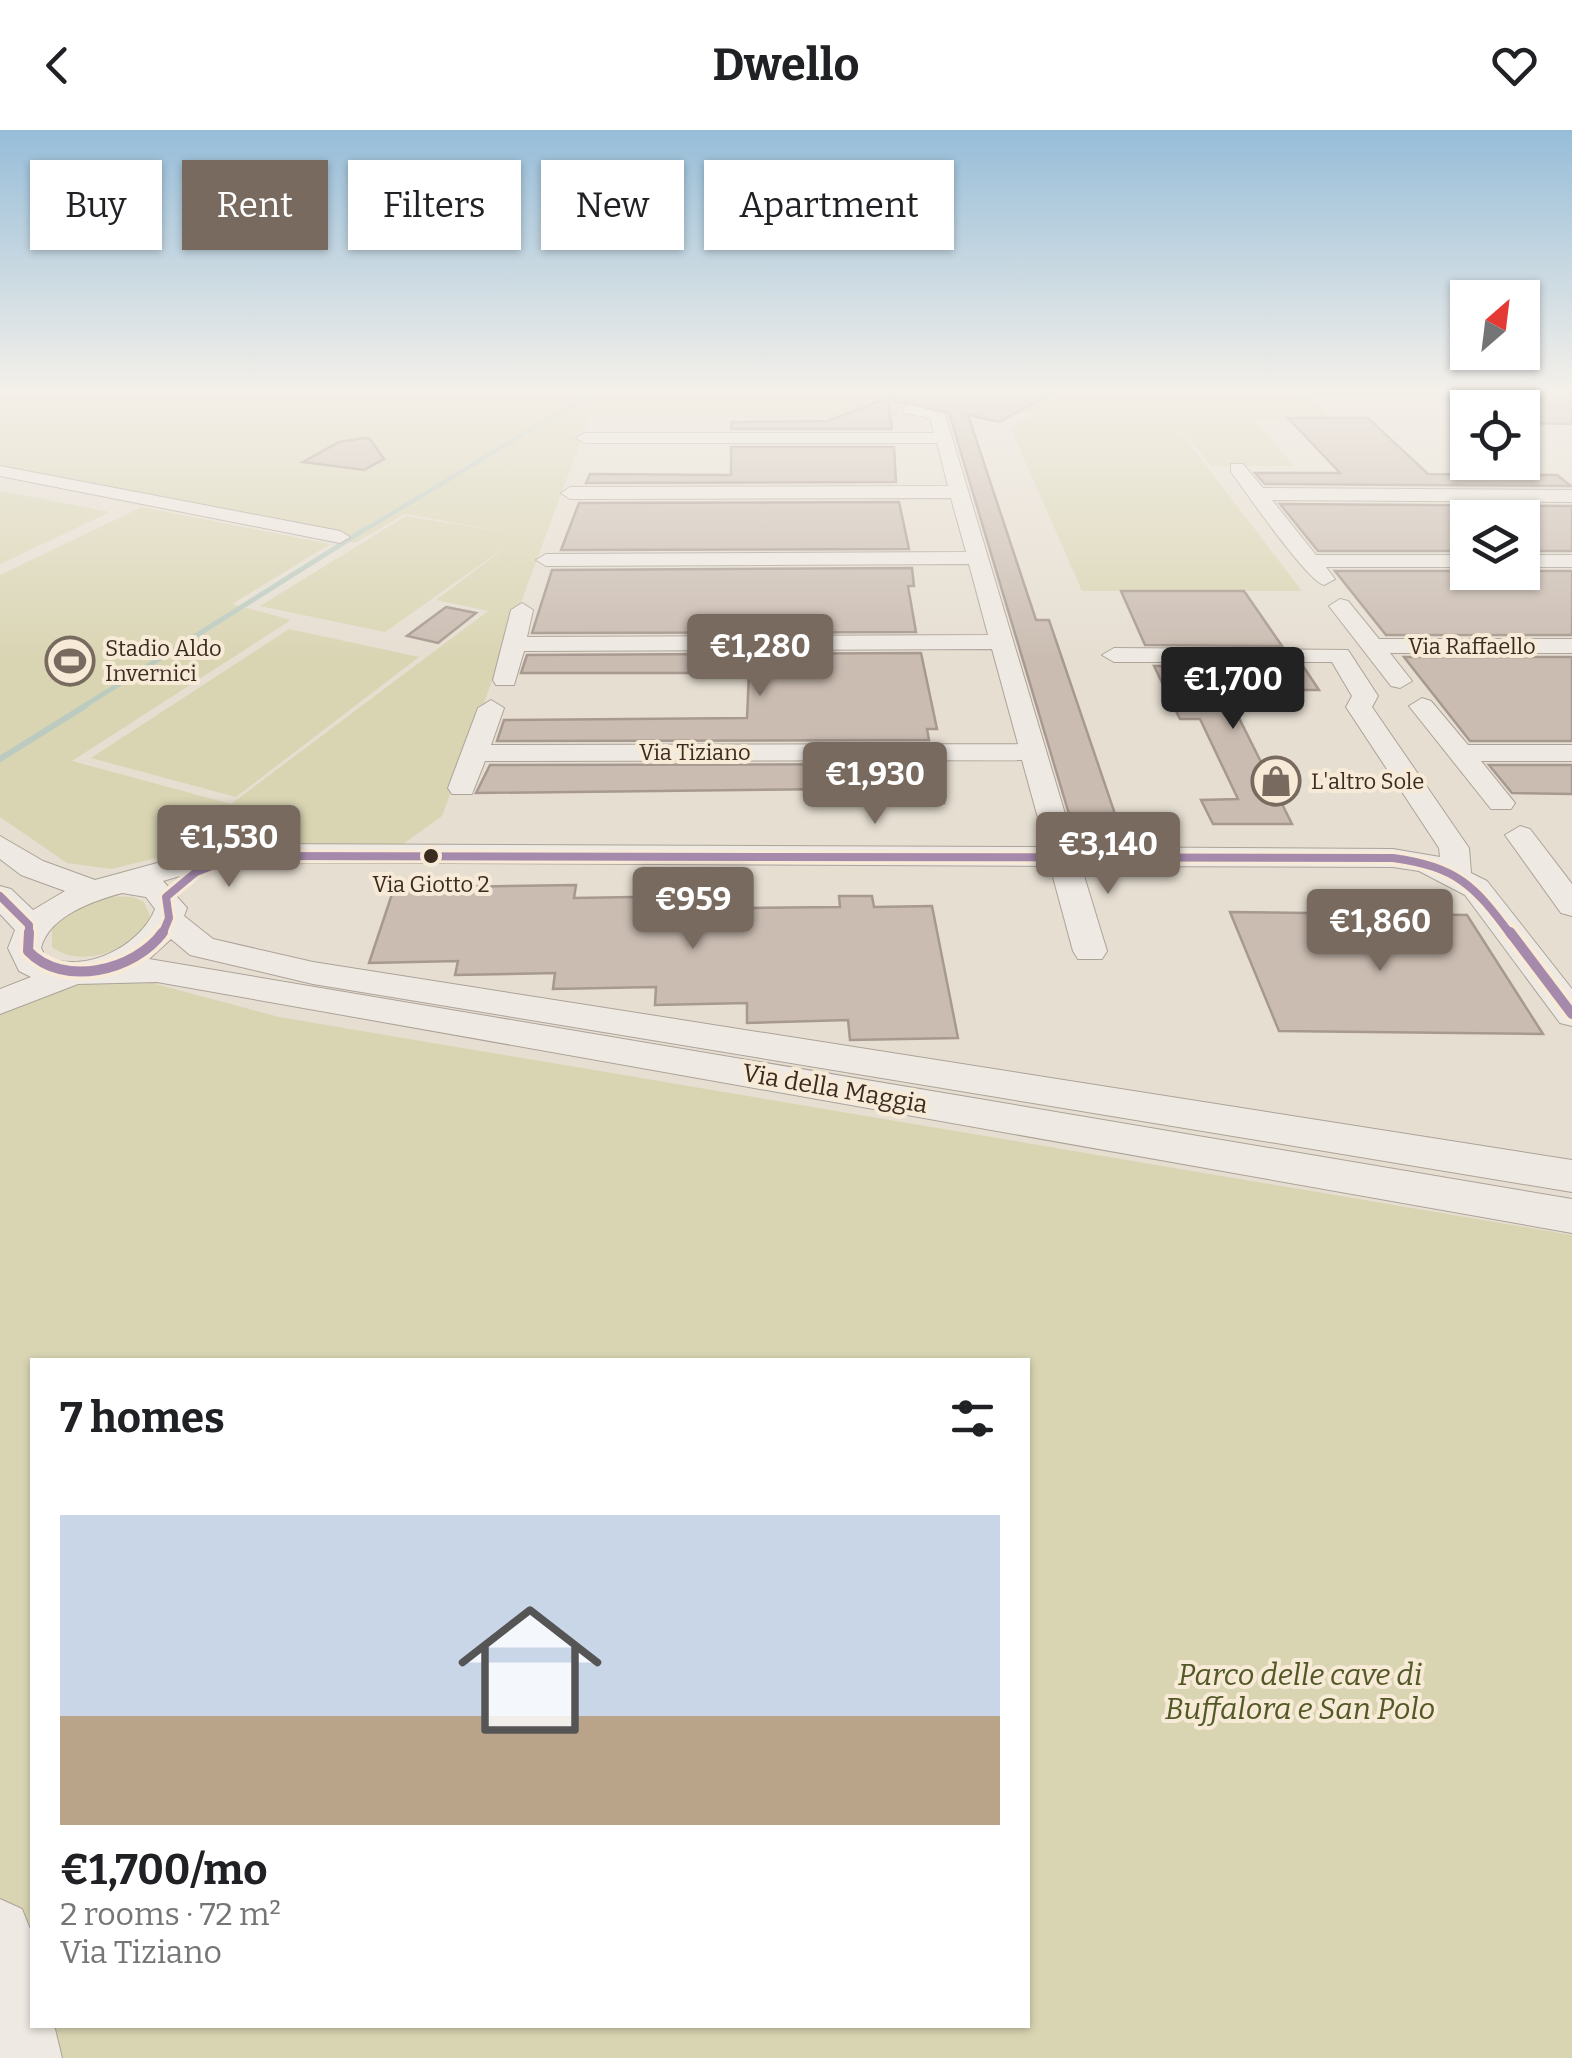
<!DOCTYPE html>
<html lang="en">
<head>
<meta charset="utf-8">
<style>
	body { margin:0; font-family:Bitter,serif; background:#f2f2f2; color:#202124; height:100vh; display:flex; flex-direction:column; font-size:38px; white-space:nowrap }
	* { box-sizing:border-box; margin:0 }
	p { font-size:32px; color:#757577 }
	.icon { flex:none; width:55px; height:55px; fill:none; stroke:currentColor; stroke-width:2; stroke-linecap:round; stroke-linejoin:round }
	.map { position:relative; flex:1; overflow:hidden }
	.panel { position:absolute; left:30px; top:1228px; width:1000px; height:670px; display:flex; flex-direction:column; background:#fff; border-radius:0px; box-shadow:0 2px 8px #0004 }
	.panel>* { flex:none }
	.banner { position:absolute; left:30px; top:30px; width:1000px; height:90px; display:flex; gap:20px }
	.needle { width:65px; rotate:28deg }
	.controls { position:absolute; left:1450px; top:150px; display:grid; gap:20px }
	.controls a { display:grid; place-items:center; width:90px; height:90px; border-radius:0px; background:#fff; box-shadow:0 2px 8px #0004; font-size:50px }
	.price { position:absolute; translate:-50% -85px; padding:0 22px; border-radius:10px; background:#786a5e; color:#fff; font-size:32px; line-height:65px; filter:drop-shadow(0 2px 5px #0008) }
	.price::after { content:''; position:absolute; left:50%; top:60px; width:30px; height:22px; margin-left:-15px; background:inherit; clip-path:polygon(0 0,100% 0,50% 100%) }
	.price.current { background:#222; color:#fff }
	ul { padding:0; list-style:none }
	li { display:grid; align-content:center; gap:20px; height:530px; padding:0 30px }
	li+li { border-top:2px solid #e0e0e0 }
	li span { display:grid; place-items:center; height:310px; border-radius:0px; color:#555 }
	li>.icon { margin-inline-start:auto }
	span .icon { width:180px; height:180px; fill:#fffc; stroke-width:1 }
	li b { font-size:42px }
	h2 { display:flex; justify-content:space-between; align-items:center; height:120px; padding:0 30px; font-size:42px }
	.tag { padding:0 35px; border-radius:0px; background:#fff; box-shadow:0 2px 8px #0004; font-size:35px; line-height:90px }
	.tag.current { background:#786a5e; color:#fff }
	header { display:flex; justify-content:space-between; align-items:center; height:130px; padding:0 30px; background:#fff; font-size:45px; font-weight:700 }
	.map>svg:first-child { display:block }
</style>
</head>
<body>
<header><svg class="icon" aria-label="back" viewBox="0 0 24 24"><path d="M15 5l-7 7 7 7"/></svg>Dwello<svg class="icon" aria-label="heart" viewBox="0 0 24 24"><path d="M12 20l-8-8c-3-5 5-10 8-4 3-6 11-1 8 4z"/></svg></header>
<div class="map">
<svg width="1572" height="1928" viewBox="0 0 1572 1928">
	<rect width="100%" height="100%" fill="#e6ded1"/>
	<!-- green -->
	<g fill="#d9d5b3" fill-rule="evenodd">
		<path d="M0 260H862L910 275 891 288 590 286 442 686 399 717 257 712 211 715 111 739 67 733 0 687V445L142 377 330 414 232 474 291 490 72 631 231 674 488 481 436 470 514 411 385 502 260 476 406 386 522 405 405 384 355 413 0 338Z"/>
		<path d="M1026 260H1299L1331 289 1254 290 1294 336H1212L1170 288 1302 461H1082L1011 299 1033 285 1021 282 1051 266Z"/>
		<path d="M0 361H1L110 382 0 434Z"/>
		<path d="M289 499 419 527 236 667 91 628Z"/>
		<path d="M133 767 144 772 151 788C135 819 82 840 52 817V799C70 774 103 764 133 767Z"/>
		<path d="M115 850 152 853 279 887 1572 1105V1928H0V880L35 862ZM32 1230H1028V1895H32Z"/>
	</g>
	<g fill="none" stroke-linecap="round" stroke-linejoin="round">
		<!-- stream-far2 -->
		<path stroke="#bbcbc0" stroke-width="4" d="M363 401 596 260"/>
		<!-- stream-far1 -->
		<path stroke="#bbcbc0" stroke-width="5" d="M81 578 367 398"/>
		<!-- stream -->
		<path stroke="#bbcbc0" stroke-width="6" d="M0 629 85 576"/>
	</g>
	<!-- building -->
	<g fill="#cabcb1" stroke="#a7998f" stroke-width="2.5">
		<path d="M889 260H1058L999 292 968 285 1036 490H1049L1115 684H1069L949 283 888 270 892 299H731L732 292 828 291 888 268Z"/>
		<path d="M1495 260H1572V294L1522 293V278Z"/>
		<path d="M1288 288H1368L1428 344 1557 345 1571 356 1265 354 1255 343H1340Z"/>
		<path d="M364 308 370 309 384 329 364 340 303 332 339 312Z"/>
		<path d="M731 317H894L896 352 586 353 590 344 731 345Z"/>
		<path d="M899 372 909 419 561 420 579 373Z"/>
		<path d="M1280 374 1572 376V421H1522V386H1468V421H1318Z"/>
		<path d="M912 438 914 456H908L916 502 532 503 552 440Z"/>
		<path d="M1335 441H1468V447L1522 448V441H1572V505H1386Z"/>
		<path d="M1121 461H1244L1282 516 1145 515Z"/>
		<path d="M446 477 476 483 438 513 407 506Z"/>
		<path d="M921 523 937 599H927L929 610 497 611 504 590 747 588 749 543H521L527 525Z"/>
		<path d="M1404 527H1572V611H1470Z"/>
		<path d="M1154 536H1303L1319 560H1225L1292 694H1213L1201 670 1238 669 1200 589H1180Z"/>
		<path d="M935 634 944 673 840 674 838 659 476 663 490 635Z"/>
		<path d="M1489 635H1572V664L1512 663Z"/>
		<path d="M576 755 574 768 750 765V778L840 777 839 766H872L874 777 932 776 958 908 850 910 848 890 747 893V873L655 875 656 857 553 859 555 843 455 845 458 831 369 833 394 758Z"/>
		<path d="M1230 782 1467 785 1543 904 1279 901Z"/>
	</g>
	<g fill="none" stroke-linecap="round" stroke-linejoin="round">
		<!-- minor casing -->
		<g stroke="#aca399" stroke-width="2">
			<g id="minor">
				<path d="M910 275 945 284 1075 717 1393 719 1440 727 1439 718 1346 577 1352 566 1332 532H1114L1102 525 1114 518 1348 520 1378 566 1372 577 1469 718 1471 743 1487 751 1572 859V896L1560 893 1465 765 1419 741 1393 737 1081 736 1107 821 1102 829H1078L1073 821 1050 736 228 732 163 751 187 778 184 786 213 809 313 832 1572 1030V1062L313 854 190 825 171 809 149 829 1572 1069V1103L157 852 78 854 0 884V859L31 847 19 841 8 818 15 800 0 784V756L11 759 33 780 65 761 21 745 0 729V706L43 731 95 750 227 714 1046 717 1022 630 485 631 472 664H452L448 658 478 578 491 570 504 578 491 615 1018 614 992 519 524 521 514 555H496L493 550 511 480 522 473 533 480 527 507 988 505 969 434 546 436 536 430 546 424 966 422 951 368 570 369 561 363 570 357 948 356 937 313H585L576 308 585 303H934L930 288 904 283V277ZM122 763 146 767 155 779C140 817 83 845 45 826L41 818C49 786 93 771 122 763Z"/>
				<path d="M1231 334H1243L1263 358 1572 360V372L1272 370 1316 425H1468V437H1326L1335 449 1324 455C1307 451 1246 362 1231 342Z"/>
				<path d="M0 336 340 401 350 407 340 413 0 346Z"/>
				<rect x="1522" y="425" width="50" height="12"/>
				<path d="M1340 469 1348 471 1379 509H1572V523H1390L1412 551 1400 558 1391 556 1329 476Z"/>
				<path d="M1422 568 1431 571 1468 615H1572V631H1481L1515 673 1511 679H1491L1409 576Z"/>
				<path d="M1520 696 1530 699 1572 754V786L1561 783 1505 705Z"/>
				<path d="M0 1769 22 1779 32 1804V1895H54L62 1928H0Z"/>
			</g>
		</g>
		<!-- minor -->
		<use href="#minor" fill="#eee9e2" fill-rule="evenodd"/>
		<!-- bus-1-far1 casing -->
		<g stroke="#f7ead7" stroke-width="14">
			<g id="bus-1-far1">
				<path d="M0 766 29 795V805"/>
				<path d="M162 805 169 788 166 767 196 742 237 726 1393 728C1457 737 1474 755 1511 805"/>
			</g>
		</g>
		<!-- bus-1 casing -->
		<g stroke="#f7ead7" stroke-width="18">
			<g id="bus-1">
				<path d="M29 802 28 821C63 858 135 841 163 802"/>
				<path d="M1510 802 1572 884"/>
			</g>
		</g>
		<!-- bus-1-far1 -->
		<use href="#bus-1-far1" stroke="#a68aac" stroke-width="8"/>
		<!-- bus-1 -->
		<use href="#bus-1" stroke="#a68aac" stroke-width="10"/>
	</g>
	<!-- sky -->
	<linearGradient id="sky" x2="0" y2="1"><stop stop-color="#96bdd8"/><stop offset="0.49" stop-color="#f4f0ea"/><stop offset="1" stop-color="#f4f0ea" stop-opacity="0"/></linearGradient>
	<rect width="1572" height="530" fill="url(#sky)"/>
	<!-- icons -->
	<defs>
		<g id="stadium-ring" transform="scale(2.5)"><circle r="9.5" fill="#f7ead7" stroke="#786a5e" stroke-width="1.5"/><path d="M0-5a6.5 5 0 1 0 0 10a6.5 5 0 1 0 0-10ZM-3.5-1.8h7v3.6h-7Z" fill="#786a5e"/></g>
		<g id="shop-ring" transform="scale(2.5)"><circle r="9.5" fill="#f7ead7" stroke="#786a5e" stroke-width="1.5"/><path d="M-5-2.5h2.3a2.7 3.5 0 0 1 5.4 0H5L5.5 6h-11ZM-1.5-2.5h3a1.5 2.3 0 0 0-3 0Z" fill="#786a5e"/></g>
	</defs>
	<g fill-rule="evenodd">
		<use href="#stadium-ring" x="70" y="531"/>
		<use href="#shop-ring" x="1276" y="651"/>
	</g>
	<!-- markers -->
	<circle fill="#3c2b20" stroke="#f7ead7" stroke-width="4" cx="431" cy="726" r="9"/>
	<g text-anchor="middle" dominant-baseline="central" stroke-width="8" stroke-linejoin="round" paint-order="stroke">
		<!-- far-street labels -->
		<g font-size="22" fill="#3c2b20" stroke="#f7ead7">
			<text x="1472" y="516">Via Raffaello</text>
			<text x="695" y="622">Via Tiziano</text>
		</g>
		<!-- far-poi labels -->
		<g font-size="22" fill="#3c2b20" stroke="#f7ead7" text-anchor="start">
			<text x="105" y="518">Stadio Aldo<tspan x="105" dy="25">Invernici</tspan></text>
			<text x="1311" y="651">L'altro Sole</text>
		</g>
		<!-- bus labels -->
		<g font-size="22" fill="#3c2b20" stroke="#f7ead7">
			<text x="431" y="754">Via Giotto 2</text>
		</g>
		<!-- street labels -->
		<g font-size="25" fill="#3c2b20" stroke="#f7ead7">
			<text transform="translate(835 959) rotate(10)">Via della Maggia</text>
		</g>
		<!-- near-park labels -->
		<g font-size="30" font-style="italic" fill="#525926" stroke="#f7ead7">
			<text x="1300" y="1545">Parco delle cave di<tspan x="1300" dy="34">Buffalora e San Polo</tspan></text>
		</g>
	</g>
</svg>
<div class="controls">
<a><svg class="needle" viewBox="-14 -14 28 28"><path d="M0-13l5 13h-10z" fill="#e53935"/><path d="M0 13l5-13h-10z" fill="#757577"/></svg></a>
<a><svg class="icon" aria-label="locate" viewBox="0 0 24 24"><circle cx="12" cy="12" r="6"/><path d="M12 2v4M12 18v4M2 12h4M18 12h4"/></svg></a>
<a><svg class="icon" aria-label="layers" viewBox="0 0 24 24"><path d="M12 4l9 5-9 5-9-5zM3 14l9 5 9-5"/></svg></a>
</div>
<b class="price" style="left:760px;top:569px">€1,280</b>
<b class="price current" style="left:1233px;top:602px">€1,700</b>
<b class="price" style="left:875px;top:697px">€1,930</b>
<b class="price" style="left:229px;top:760px">€1,530</b>
<b class="price" style="left:1108px;top:767px">€3,140</b>
<b class="price" style="left:693px;top:822px">€959</b>
<b class="price" style="left:1380px;top:844px">€1,860</b>
<div class="banner">
<a class="tag">Buy</a>
<a class="tag current">Rent</a>
<a class="tag">Filters</a>
<a class="tag">New</a>
<a class="tag">Apartment</a>
</div>
<section class="panel">
<h2>7 homes<svg class="icon" aria-label="filters" viewBox="0 0 24 24"><path d="M4 7h16M4 17h16"/><circle cx="9" cy="7" r="2"/><circle cx="15" cy="17" r="2"/></svg></h2>
<ul>
<li><span style="background:linear-gradient(#c9d6e8 65%,#b9a48a 0)"><svg class="icon" aria-label="home" viewBox="0 0 24 24"><path d="M3 11l9-7 9 7M6 9v11h12V9"/></svg></span><div><b>€1,700/mo</b><p>2 rooms · 72 m²</p><p>Via Tiziano</p></div></li>
</ul>
</section>
</div>
</body>
</html>
